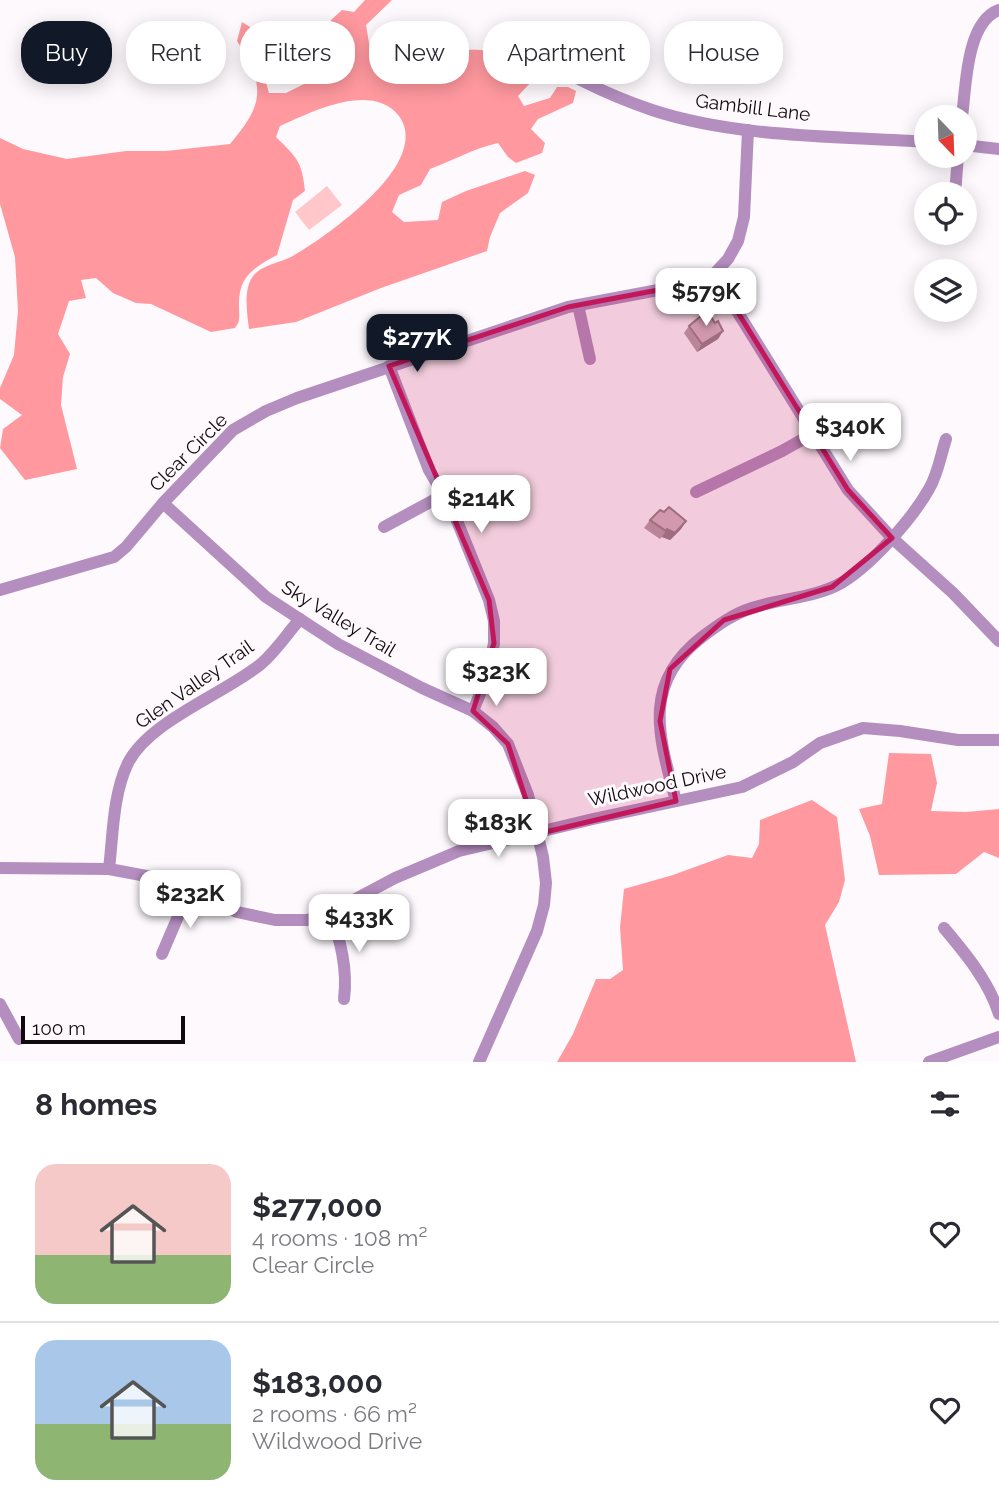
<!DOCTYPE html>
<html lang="en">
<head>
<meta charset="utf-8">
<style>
	body { margin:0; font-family:Raleway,sans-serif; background:#f2f2f3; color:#2b2b33; height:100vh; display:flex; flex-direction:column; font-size:26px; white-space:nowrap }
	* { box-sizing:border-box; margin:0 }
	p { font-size:23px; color:#7c7c81 }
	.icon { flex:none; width:38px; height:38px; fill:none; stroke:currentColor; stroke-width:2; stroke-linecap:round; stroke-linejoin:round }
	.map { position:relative; height:1062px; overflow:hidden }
	.details { display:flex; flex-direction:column; background:#fff; flex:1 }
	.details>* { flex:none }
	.banner { position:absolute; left:21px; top:21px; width:957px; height:63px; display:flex; gap:14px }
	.needle { width:46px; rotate:157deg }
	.tools { position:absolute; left:914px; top:105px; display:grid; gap:14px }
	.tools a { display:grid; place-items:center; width:63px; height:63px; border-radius:50%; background:#fff; box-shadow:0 4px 18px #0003; font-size:35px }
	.scale { position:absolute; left:21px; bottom:18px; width:164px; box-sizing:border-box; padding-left:7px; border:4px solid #10090e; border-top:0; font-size:19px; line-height:24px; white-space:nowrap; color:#10090e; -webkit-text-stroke:5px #fef9fd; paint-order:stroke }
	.price { position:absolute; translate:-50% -60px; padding:0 16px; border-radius:14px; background:#fff; color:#222; font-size:23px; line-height:46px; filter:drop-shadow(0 2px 4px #0008) }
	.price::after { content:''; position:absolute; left:50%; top:42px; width:21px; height:16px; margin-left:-10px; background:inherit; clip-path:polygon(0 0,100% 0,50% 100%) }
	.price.active { background:#111827; color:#fff }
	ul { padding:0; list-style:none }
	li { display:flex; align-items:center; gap:21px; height:175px; padding:0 35px }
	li+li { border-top:2px solid #e1e1e2 }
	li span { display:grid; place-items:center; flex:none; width:196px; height:140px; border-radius:21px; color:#555 }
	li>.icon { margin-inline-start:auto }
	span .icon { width:84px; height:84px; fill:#fffc; stroke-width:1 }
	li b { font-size:30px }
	h2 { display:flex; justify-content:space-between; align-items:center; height:84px; padding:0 35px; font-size:30px }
	.pill { padding:0 24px; border-radius:28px; background:#fff; box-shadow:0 4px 18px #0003; font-size:24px; line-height:63px }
	.pill.active { background:#111827; color:#fff }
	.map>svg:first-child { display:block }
</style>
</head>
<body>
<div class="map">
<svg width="999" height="1062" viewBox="0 0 999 1062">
	<rect width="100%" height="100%" fill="#fef9fd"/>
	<!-- green -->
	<path fill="#ffc7c9" d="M327 186 342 205 309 230 295 212Z"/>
	<!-- forest -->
	<g fill="#ff989f">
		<path d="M365 0H392L366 25 369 43 377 61C399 68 419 56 441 52 474 47 522 48 543 77L534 79 518 96 524 106 550 98 557 87H568L576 91 573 103 538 119 531 129 545 143 542 153 516 163 508 157 498 143C472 149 454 160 430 169L421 185 399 195 392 212 404 222 438 220 442 202 466 191 525 171 535 175 528 193 500 213 490 237 487 251 381 288 296 322 249 329C247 312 242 284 257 272 265 265 281 262 291 257 325 238 391 189 403 151 407 139 407 127 399 116 372 81 311 112 280 126L276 137C297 158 302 161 305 191L293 200 277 255C253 268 238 277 239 306 239 315 241 321 235 328L211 332 151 304 136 303 113 293 96 278 81 280 86 298 69 301 58 334 70 354 63 377 61 405 77 469 25 480 0 448 3 429 22 415 0 399V388L14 355 18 311 15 257 0 204V138L23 149 67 159 126 151H166L230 144C264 104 266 87 237 41L242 22 250 27 269 93H286L312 80 308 65 313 51 329 42 331 20 342 10 354 12Z"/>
		<path d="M889 753 931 754 937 783 931 811 966 812 999 809V858L984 852 956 874 879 875 870 836 859 809 882 804Z"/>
		<path d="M812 800 837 817 845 880 839 902 825 925 856 1062H557L573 1034 596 979H610L623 970 620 927 624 889 673 875 728 855 752 858 759 844 760 820Z"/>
	</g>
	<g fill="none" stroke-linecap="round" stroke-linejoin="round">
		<!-- street -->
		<g stroke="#b48ebf" stroke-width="12">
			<path d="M510 39C554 68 601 93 652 110 737 138 837 136 926 142"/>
			<path d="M962 117C966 87 966 22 999 10"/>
			<path d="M964 145 999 149"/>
			<path d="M955 194 958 156"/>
			<path d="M714 274 848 490 892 538 953 593 999 641"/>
			<path d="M578 305 590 359"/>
			<path d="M389 366 429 470 453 511 489 600 494 621V643L488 674 473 711"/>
			<path d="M696 492 782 451 814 433"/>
			<path d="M163 503 266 597 338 644 422 688 473 711 493 727 508 744 528 795 543 857 546 883 544 905 537 931 479 1062"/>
			<path d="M384 527 445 494"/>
			<path d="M0 590 114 557 126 547 163 503 233 430 266 411 297 398 568 307 690 284 714 274 728 259 738 241 744 217 748 130"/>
			<path d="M676 801C659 737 641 684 702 637 718 625 733 614 752 608 782 598 816 598 843 582 873 563 912 519 929 489 938 474 941 454 946 439"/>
			<path d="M0 868 109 869 157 878 237 912 275 920H308L331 912 395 878 459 851 593 819 742 787 793 762 820 743 863 728 900 731 958 740H999"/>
			<path d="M109 869C113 834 113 794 128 763 149 721 224 694 261 664 276 651 287 634 300 619"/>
			<path d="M331 912C340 941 348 968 344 999"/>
			<path d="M944 928C966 954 989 982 999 1014"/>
			<path d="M162 954 188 893"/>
			<path d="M0 1004 19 1039"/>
			<path d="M929 1062 999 1037"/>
		</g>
	</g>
	<!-- wall -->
	<g fill="#b8a0a8">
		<path d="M715 323 723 331 718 339 697 352 684 333 689 326Z"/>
		<path d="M650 520 686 521 681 529 670 540 662 537 660 539 644 528Z"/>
	</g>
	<!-- shaded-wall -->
	<g fill="#968288">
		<path d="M723 331 718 339 697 352 702 344Z"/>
		<path d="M686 521 681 529 670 540 662 537 667 529Z"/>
	</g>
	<!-- building -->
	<g fill="#d6bac3" stroke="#968288" stroke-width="2">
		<path d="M707 311 715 323 718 321 723 331 702 344 689 326Z"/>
		<path d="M669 507 686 521 675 533 667 529 666 531 650 520 660 510 664 512Z"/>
	</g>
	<!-- marked area -->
	<path fill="#c2185b" fill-opacity="0.2" stroke="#c2185b" stroke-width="5" stroke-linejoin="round" d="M714 274 848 490 892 538 832 587 724 620 670 669 660 721 676 801 537 834 508 744 473 711 494 643 489 600 389 366 568 307 690 284Z"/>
	<g text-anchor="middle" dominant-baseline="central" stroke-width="6" stroke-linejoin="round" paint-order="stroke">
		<!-- street labels -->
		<g font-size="19" fill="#10090e" stroke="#fef9fd">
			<text transform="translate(753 107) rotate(7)">Gambill Lane</text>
			<text transform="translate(188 452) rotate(-45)">Clear Circle</text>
			<text transform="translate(339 618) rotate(31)">Sky Valley Trail</text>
			<text transform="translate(194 684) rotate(-35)">Glen Valley Trail</text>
			<text transform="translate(657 785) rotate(-12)">Wildwood Drive</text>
		</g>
	</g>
</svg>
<div class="tools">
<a><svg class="needle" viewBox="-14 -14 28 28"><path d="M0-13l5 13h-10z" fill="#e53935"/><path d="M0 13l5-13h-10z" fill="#7c7c81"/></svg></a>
<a><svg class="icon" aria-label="locate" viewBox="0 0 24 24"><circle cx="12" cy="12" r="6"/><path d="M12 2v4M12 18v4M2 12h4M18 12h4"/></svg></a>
<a><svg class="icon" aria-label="layers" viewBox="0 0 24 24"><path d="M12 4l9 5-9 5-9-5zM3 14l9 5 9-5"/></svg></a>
</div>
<div class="scale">100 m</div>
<b class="price" style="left:706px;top:328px">$579K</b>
<b class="price active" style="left:417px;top:374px">$277K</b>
<b class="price" style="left:850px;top:463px">$340K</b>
<b class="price" style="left:481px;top:535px">$214K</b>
<b class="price" style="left:496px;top:708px">$323K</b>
<b class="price" style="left:498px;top:859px">$183K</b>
<b class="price" style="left:190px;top:930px">$232K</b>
<b class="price" style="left:359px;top:954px">$433K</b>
<div class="banner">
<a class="pill active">Buy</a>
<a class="pill">Rent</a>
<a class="pill">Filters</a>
<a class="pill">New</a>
<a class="pill">Apartment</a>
<a class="pill">House</a>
</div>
</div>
<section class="details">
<h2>8 homes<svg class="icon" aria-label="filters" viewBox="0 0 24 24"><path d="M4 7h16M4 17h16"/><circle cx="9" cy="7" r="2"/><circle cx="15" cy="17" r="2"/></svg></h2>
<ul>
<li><span style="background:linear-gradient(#f6c9c9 65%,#8fb573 0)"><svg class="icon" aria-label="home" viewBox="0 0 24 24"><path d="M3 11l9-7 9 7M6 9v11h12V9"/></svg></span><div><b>$277,000</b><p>4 rooms · 108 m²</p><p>Clear Circle</p></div><svg class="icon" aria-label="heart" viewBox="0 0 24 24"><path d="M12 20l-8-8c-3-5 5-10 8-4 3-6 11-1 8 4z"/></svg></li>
<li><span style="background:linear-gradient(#a9c7e8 60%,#8fb573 0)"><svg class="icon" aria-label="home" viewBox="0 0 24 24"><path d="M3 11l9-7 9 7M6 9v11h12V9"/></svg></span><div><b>$183,000</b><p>2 rooms · 66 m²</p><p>Wildwood Drive</p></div><svg class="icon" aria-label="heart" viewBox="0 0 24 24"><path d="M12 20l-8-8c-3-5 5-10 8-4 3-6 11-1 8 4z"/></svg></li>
</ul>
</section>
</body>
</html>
